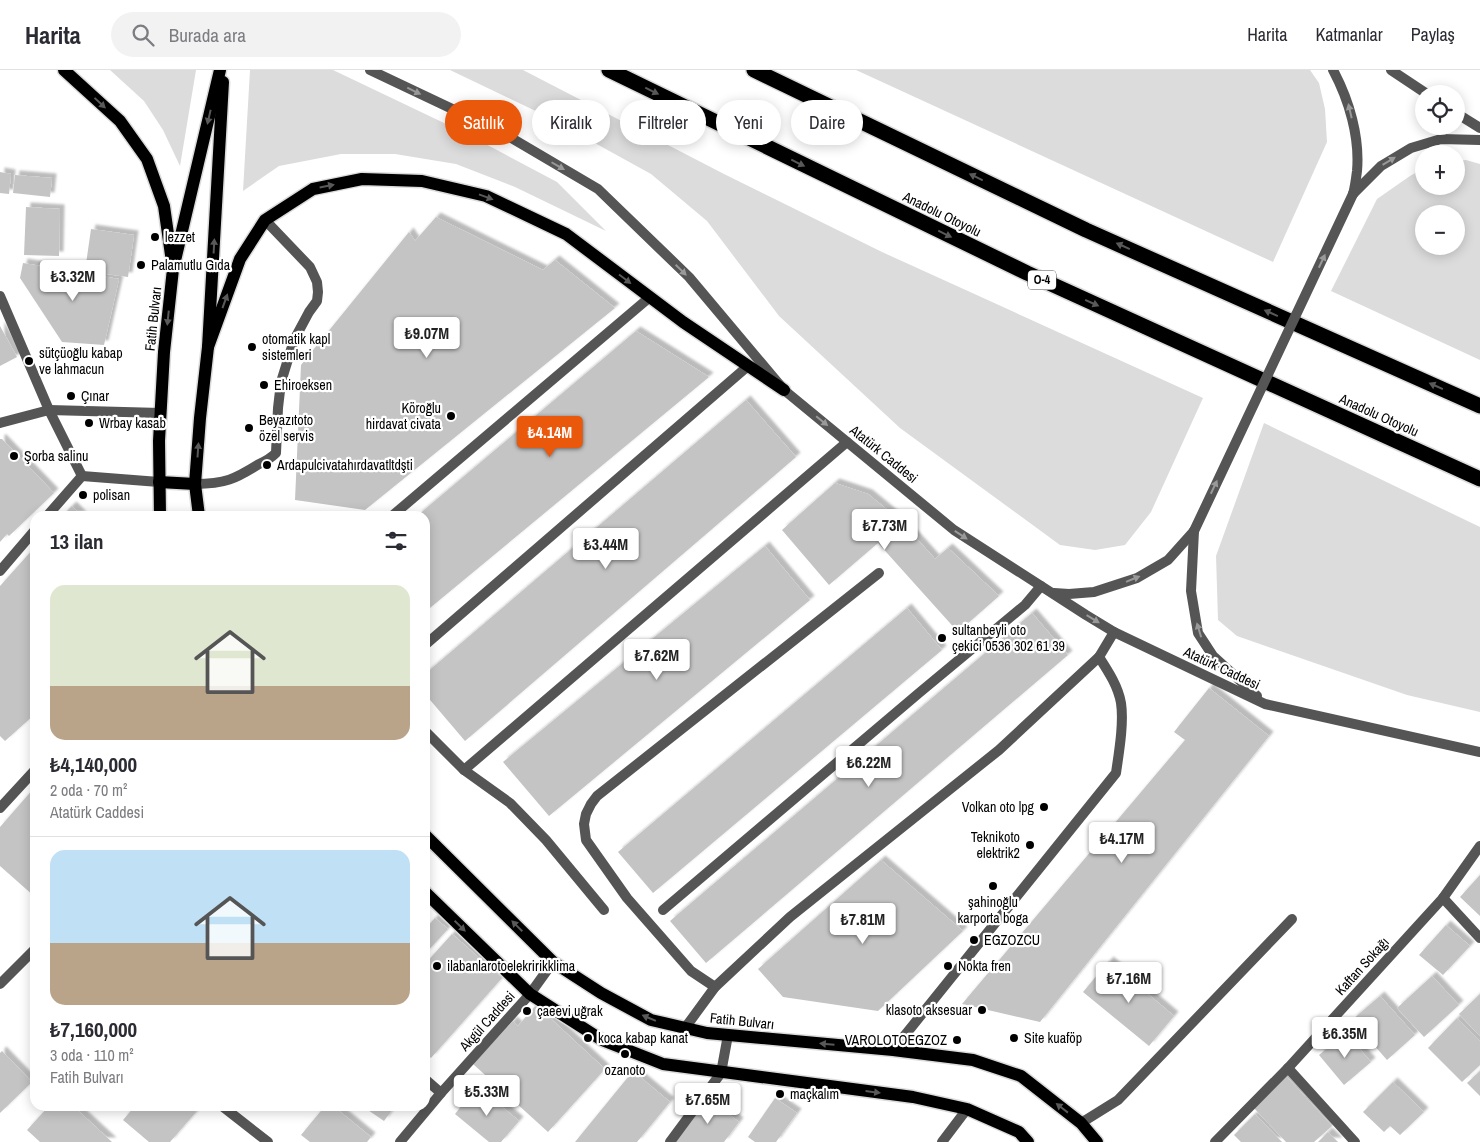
<!DOCTYPE html>
<html lang="tr">
<head>
<meta charset="utf-8">
<style>
	body { margin:0; font-family:"Archivo Narrow",sans-serif; background:#f2f2f3; color:#2b2b33; height:100vh; display:flex; flex-direction:column; font-size:19px; white-space:nowrap }
	* { box-sizing:border-box; margin:0 }
	p { font-size:16px; color:#7c7c81 }
	.icon { flex:none; width:28px; height:28px; fill:none; stroke:currentColor; stroke-width:2; stroke-linecap:round; stroke-linejoin:round }
	.map { position:relative; flex:1; overflow:hidden }
	.panel { position:absolute; left:30px; top:441px; width:400px; height:600px; display:flex; flex-direction:column; background:#fff; border-radius:15px; box-shadow:0 2px 12px #0003 }
	.panel>* { flex:none }
	.top-card { position:absolute; left:445px; top:30px; width:475px; height:45px; display:flex; gap:10px }
	.fabs { position:absolute; left:1415px; top:15px; display:grid; gap:10px }
	.fabs a { display:grid; place-items:center; width:50px; height:50px; border-radius:50%; background:#fff; box-shadow:0 2px 12px #0003; font-size:25px }
	.price { position:absolute; translate:-50% -42px; padding:0 11px; border-radius:5px; background:#fff; color:#222; font-size:16px; line-height:32px; filter:drop-shadow(0 1px 2px #0008) }
	.price::after { content:''; position:absolute; left:50%; top:30px; width:15px; height:11px; margin-left:-8px; background:inherit; clip-path:polygon(0 0,100% 0,50% 100%) }
	.price.on { background:#ea580c; color:#fff }
	ul { padding:0; list-style:none }
	li { display:grid; align-content:center; gap:10px; height:265px; padding:0 20px }
	li+li { border-top:1px solid #e1e1e2 }
	li span { display:grid; place-items:center; height:155px; border-radius:15px; color:#555 }
	li>.icon { margin-inline-start:auto }
	span .icon { width:90px; height:90px; fill:#fffc; stroke-width:1 }
	li b { font-size:21px }
	h2 { display:flex; justify-content:space-between; align-items:center; height:60px; padding:0 20px; font-size:21px }
	.pill { padding:0 18px; border-radius:22px; background:#fff; box-shadow:0 2px 12px #0003; font-size:18px; line-height:45px }
	.pill.on { background:#ea580c; color:#fff }
	header { display:flex; align-items:center; gap:30px; box-sizing:border-box; height:70px; padding:0 25px; background:#fff; border-bottom:1px solid #e1e1e2 }
	header strong { font-size:24px }
	nav { display:flex; gap:28px; margin-inline-start:auto; font-size:18px }
	.search { width:350px; height:45px; background:#f2f2f3; display:flex; align-items:center; gap:12px; box-sizing:border-box; padding:0 18px; border-radius:28px; color:#7c7c81; font-size:19px }
	.map>svg:first-child { display:block }
</style>
</head>
<body>
<header>
<strong>Harita</strong>
<div class="search"><svg class="icon" aria-label="search" viewBox="0 0 24 24"><circle cx="10" cy="10" r="6"/><path d="M15 15l6 6"/></svg>Burada ara</div>
<nav><a>Harita</a><a>Katmanlar</a><a>Paylaş</a></nav>
</header>
<div class="map">
<svg width="1480" height="1072" viewBox="0 0 1480 1072">
	<defs>
		<filter id="shadow"><feDropShadow dx="4.5" dy="-4.5" stdDeviation="1" flood-color="#0004"/></filter>
	</defs>
	<rect width="100%" height="100%" fill="#fff"/>
	<!-- green -->
	<g fill="#dcdcdc" fill-rule="evenodd">
		<path d="M110 0H196L180 96 163 60 144 31Z"/>
		<path d="M250 0H333L465 63 557 112 606 161 515 117 456 94 395 84H341L279 96 243 121Z"/>
		<path d="M450 0H523L724 104 882 182 1203 328 1151 442 1125 475 1095 480 1060 475 900 358 779 246 707 151 651 104 544 45Z"/>
		<path d="M856 0H1310L1319 13 1325 39 1327 72 1273 192Z"/>
		<path d="M1466 90 1480 94V290L1331 221 1377 129 1410 106 1424 98V116H1456V91ZM1424 144H1456V176H1424Z"/>
		<path d="M1264 353 1480 457V642L1407 625 1237 566 1218 550 1216 486Z"/>
	</g>
	<!-- building -->
	<g fill="#c4c4c4" filter="url(#shadow)">
		<path d="M0 102 11 104 9 124 0 123Z"/>
		<path d="M15 105 52 108 50 127 13 123Z"/>
		<path d="M26 137 60 139 59 186 24 185Z"/>
		<path d="M436 147 543 200 555 190 615 238 365 440 295 430 301 295 409 162 415 171Z"/>
		<path d="M91 159 134 165 128 207 85 201Z"/>
		<path d="M23 193 119 209 104 275 62 272 20 208Z"/>
		<path d="M0 256 17 287 0 296Z"/>
		<path d="M636 261 709 307 425 542V446H417Z"/>
		<path d="M746 330 796 387 465 671 425 624V604Z"/>
		<path d="M0 369H2L54 423 9 466 7 464 0 472Z"/>
		<path d="M835 413 868 424 901 451 935 489 948 478 999 526 958 562 878 473 829 515 782 460Z"/>
		<path d="M72 436 82 446H62Z"/>
		<path d="M765 476 810 530 549 746 503 692Z"/>
		<path d="M35 477V644L5 671 0 666V516Z"/>
		<path d="M907 538 942 580 653 823 618 782Z"/>
		<path d="M1032 543 1068 585 706 893 670 851Z"/>
		<path d="M1209 618 1269 666 1040 952 962 934 1185 670 1174 662Z"/>
		<path d="M35 717V827L0 796V757Z"/>
		<path d="M881 790 963 861 878 941 783 927 758 899Z"/>
		<path d="M1480 805V846L1460 827Z"/>
		<path d="M435 848 448 859 425 884V859Z"/>
		<path d="M1446 855 1470 876 1443 905 1419 885Z"/>
		<path d="M452 864 502 908 431 988 425 983V894Z"/>
		<path d="M1109 891 1174 946 1149 976 1083 922Z"/>
		<path d="M1432 906 1459 935 1424 967 1397 938Z"/>
		<path d="M1480 924V966L1459 944Z"/>
		<path d="M1380 926 1415 965 1387 990 1352 950Z"/>
		<path d="M536 935 605 999 548 1062 473 994 513 951 518 956Z"/>
		<path d="M1457 948 1480 971V995L1462 1012 1428 978Z"/>
		<path d="M1346 963 1371 992 1344 1015 1319 985Z"/>
		<path d="M2 981 32 1012 0 1043V983Z"/>
		<path d="M633 1001 670 1032 637 1072H575Z"/>
		<path d="M1480 1001V1026L1467 1013Z"/>
		<path d="M1285 1005 1332 1056 1314 1072H1286L1252 1036Z"/>
		<path d="M1393 1012 1424 1042 1400 1065 1390 1056 1384 1062 1363 1042Z"/>
		<path d="M477 1016 519 1051 501 1072H489L455 1044Z"/>
		<path d="M706 1027 739 1052 724 1072H672Z"/>
		<path d="M775 1028 797 1043 776 1072H755L748 1067Z"/>
		<path d="M49 1036H73L112 1072H40L27 1060Z"/>
		<path d="M135 1036H189L196 1042 170 1072H149L123 1050Z"/>
		<path d="M325 1036H333L371 1067 367 1072H310L301 1065Z"/>
		<path d="M362 1036H395L384 1051Z"/>
		<path d="M1255 1044 1282 1072H1241L1234 1065Z"/>
		<path d="M1328 1062 1338 1072H1318Z"/>
	</g>
	<g fill="none" stroke-linecap="round" stroke-linejoin="round">
		<!-- primary casing -->
		<g stroke="#dbdbdb" stroke-width="15">
			<g id="primary">
				<path d="M64 0 120 51 147 89 164 136 172 192"/>
				<path d="M208 277 240 189 265 150 313 119 362 109 422 111 486 126 566 164 683 252 784 320"/>
				<path d="M159 412 195 414"/>
				<path d="M160 446 159 371 164 282 173 199 220 0"/>
				<path d="M199 446 195 414 200 348 208 277 223 12"/>
				<path d="M425 765 553 892 601 923 651 950 707 963 893 980 973 990 1021 1006 1081 1053 1097 1072"/>
				<path d="M425 822 530 924 602 970 663 994 913 1027 967 1039 1019 1062 1028 1072"/>
			</g>
		</g>
		<!-- motorway casing -->
		<g stroke="#dbdbdb" stroke-width="18">
			<g id="motorway">
				<path d="M609 0 1027 203 1480 409"/>
				<path d="M754 0 1086 160 1480 336"/>
			</g>
		</g>
		<!-- service -->
		<g stroke="#555" stroke-width="10">
			<path d="M195 414C225 414 235 409 259 394 266 391 271 388 276 383L278 338 281 312 294 270 309 242 317 231 318 222 317 212 310 197 265 150"/>
			<path d="M392 446 650 227"/>
			<path d="M425 575 748 296"/>
			<path d="M425 661 464 700 510 733 546 770 604 840"/>
			<path d="M464 700 847 372"/>
			<path d="M663 840 919 623 1025 535 1041 516"/>
			<path d="M0 914 35 879"/>
			<path d="M715 917 691 901 627 828 586 770 584 754 586 744 591 734 597 726 879 503"/>
			<path d="M685 958 715 917 790 847 999 680 1099 587"/>
			<path d="M893 980 1116 703C1119 682 1124 653 1121 633 1118 616 1108 601 1099 587L1114 562"/>
			<path d="M1081 1053 1118 1030 1292 849"/>
		</g>
		<!-- minor -->
		<g stroke="#555" stroke-width="10">
			<path d="M0 226 49 340 82 406"/>
			<path d="M0 353 49 340 161 343"/>
			<path d="M47 446 82 406 159 412"/>
			<path d="M0 501 35 460"/>
			<path d="M0 738 35 700"/>
			<path d="M1443 828 1480 868"/>
			<path d="M1288 998 1355 1072"/>
			<path d="M425 1009 441 1023"/>
			<path d="M222 1036 268 1072"/>
			<path d="M400 1072 441 1023 530 924 553 892"/>
			<path d="M670 1072 721 1003 728 965"/>
			<path d="M942 1072 967 1039"/>
			<path d="M1215 1072 1288 998 1443 828 1480 776"/>
		</g>
		<!-- tertiary -->
		<g stroke="#555" stroke-width="10">
			<path d="M370 0 503 63 598 119 689 207 784 320 954 460 1086 545 1114 562 1265 634 1480 682"/>
			<path d="M1333 0C1349 30 1360 67 1357 101 1356 109 1355 117 1353 124"/>
			<path d="M1391 0 1427 24"/>
			<path d="M1456 43 1480 58"/>
			<path d="M1353 124 1381 96 1411 78 1441 69 1480 70"/>
			<path d="M1194 461 1191 521 1198 563 1213 586 1257 626"/>
			<path d="M1054 523 1069 524 1094 522 1137 508 1168 490 1194 461"/>
		</g>
		<!-- primary -->
		<use href="#primary" stroke="#000" stroke-width="12"/>
		<!-- motorway -->
		<use href="#motorway" stroke="#000" stroke-width="15"/>
		<!-- tertiary-bridge -->
		<path stroke="#555" stroke-width="10" d="M1194 461 1353 124"/>
	</g>
	<!-- one-way arrows -->
	<defs><path id="oneway-solid" d="M-6-.8H1V-3.2L6.5 0L1 3.2V.8H-6Z" transform="scale(1.25)"/></defs>
	<g fill="#999">
		<use href="#oneway-solid" transform="translate(414 21) rotate(26)"/>
		<use href="#oneway-solid" transform="translate(1350 41) rotate(-103)"/>
		<use href="#oneway-solid" transform="translate(1389 91) rotate(-31)"/>
		<use href="#oneway-solid" transform="translate(558 96) rotate(30)"/>
		<use href="#oneway-solid" transform="translate(1322 191) rotate(-65)"/>
		<use href="#oneway-solid" transform="translate(681 200) rotate(44)"/>
		<use href="#oneway-solid" transform="translate(822 351) rotate(39)"/>
		<use href="#oneway-solid" transform="translate(1214 417) rotate(-65)"/>
		<use href="#oneway-solid" transform="translate(961 465) rotate(33)"/>
		<use href="#oneway-solid" transform="translate(1133 509) rotate(-22)"/>
		<use href="#oneway-solid" transform="translate(1093 549) rotate(31)"/>
		<use href="#oneway-solid" transform="translate(1199 560) rotate(-107)"/>
	</g>
	<g fill="#595959">
		<use href="#oneway-solid" transform="translate(652 21) rotate(26)"/>
		<use href="#oneway-solid" transform="translate(100 33) rotate(43)"/>
		<use href="#oneway-solid" transform="translate(209 47) rotate(103)"/>
		<use href="#oneway-solid" transform="translate(798 93) rotate(26)"/>
		<use href="#oneway-solid" transform="translate(976 107) rotate(-154)"/>
		<use href="#oneway-solid" transform="translate(327 116) rotate(-11)"/>
		<use href="#oneway-solid" transform="translate(486 127) rotate(20)"/>
		<use href="#oneway-solid" transform="translate(945 164) rotate(26)"/>
		<use href="#oneway-solid" transform="translate(214 176) rotate(-87)"/>
		<use href="#oneway-solid" transform="translate(1123 176) rotate(-156)"/>
		<use href="#oneway-solid" transform="translate(625 209) rotate(37)"/>
		<use href="#oneway-solid" transform="translate(225 231) rotate(-70)"/>
		<use href="#oneway-solid" transform="translate(1092 233) rotate(24)"/>
		<use href="#oneway-solid" transform="translate(1271 243) rotate(-156)"/>
		<use href="#oneway-solid" transform="translate(168 248) rotate(96)"/>
		<use href="#oneway-solid" transform="translate(1436 316) rotate(-156)"/>
		<use href="#oneway-solid" transform="translate(198 380) rotate(-86)"/>
		<use href="#oneway-solid" transform="translate(460 856) rotate(44)"/>
		<use href="#oneway-solid" transform="translate(517 856) rotate(-135)"/>
		<use href="#oneway-solid" transform="translate(649 948) rotate(-157)"/>
		<use href="#oneway-solid" transform="translate(827 974) rotate(-175)"/>
		<use href="#oneway-solid" transform="translate(873 1022) rotate(7)"/>
		<use href="#oneway-solid" transform="translate(1062 1038) rotate(-142)"/>
	</g>
	<!-- markers -->
	<g fill="#000" stroke="#fff" stroke-width="2">
		<circle cx="155" cy="167" r="5"/>
		<circle cx="141" cy="195" r="5"/>
		<circle cx="252" cy="277" r="5"/>
		<circle cx="29" cy="291" r="5"/>
		<circle cx="264" cy="315" r="5"/>
		<circle cx="71" cy="326" r="5"/>
		<circle cx="451" cy="346" r="5"/>
		<circle cx="89" cy="353" r="5"/>
		<circle cx="249" cy="358" r="5"/>
		<circle cx="14" cy="386" r="5"/>
		<circle cx="267" cy="395" r="5"/>
		<circle cx="83" cy="425" r="5"/>
		<circle cx="942" cy="568" r="5"/>
		<circle cx="1044" cy="737" r="5"/>
		<circle cx="1030" cy="775" r="5"/>
		<circle cx="993" cy="816" r="5"/>
		<circle cx="974" cy="870" r="5"/>
		<circle cx="437" cy="896" r="5"/>
		<circle cx="948" cy="896" r="5"/>
		<circle cx="982" cy="940" r="5"/>
		<circle cx="527" cy="941" r="5"/>
		<circle cx="588" cy="968" r="5"/>
		<circle cx="1014" cy="968" r="5"/>
		<circle cx="957" cy="970" r="5"/>
		<circle cx="625" cy="984" r="5"/>
		<circle cx="780" cy="1024" r="5"/>
	</g>
	<g text-anchor="middle" dominant-baseline="central" stroke-width="4.5" stroke-linejoin="round" paint-order="stroke">
		<!-- shield labels -->
		<rect fill="#fff" stroke="#4c4c4c" stroke-width="1" x="1028" y="200.5" width="28" height="19" rx="4"/>
		<g font-size="12" font-weight="bold" fill="#000">
			<text x="1042" y="210">O-4</text>
		</g>
		<!-- street labels -->
		<g font-size="14" fill="#000" stroke="#fff">
			<text transform="translate(942 144) rotate(26)">Anadolu Otoyolu</text>
			<text transform="translate(153 249) rotate(-84)">Fatih Bulvarı</text>
			<text transform="translate(1379 345) rotate(24)">Anadolu Otoyolu</text>
			<text transform="translate(884 384) rotate(39)">Atatürk Caddesi</text>
			<text transform="translate(1222 598) rotate(25)">Atatürk Caddesi</text>
			<text transform="translate(1362 896) rotate(-48)">Kaftan Sokağı</text>
			<text transform="translate(487 951) rotate(-48)">Akgül Caddesi</text>
			<text transform="translate(742 951) rotate(6)">Fatih Bulvarı</text>
		</g>
		<!-- poi labels -->
		<g font-size="14" fill="#000" stroke="#fff" text-anchor="start">
			<text x="165" y="167">lezzet</text>
			<text x="151" y="195">Palamutlu Gıda</text>
			<text x="262" y="269">otomatik kapl<tspan x="262" dy="16">sistemleri</tspan></text>
			<text x="39" y="283">sütçüoğlu kabap<tspan x="39" dy="16">ve lahmacun</tspan></text>
			<text x="274" y="315">Ehiroeksen</text>
			<text x="81" y="326">Çınar</text>
			<text x="441" y="338" text-anchor="end">Köroğlu<tspan x="441" dy="16">hirdavat civata</tspan></text>
			<text x="259" y="350">Beyazıtoto<tspan x="259" dy="16">özel servis</tspan></text>
			<text x="99" y="353">Wrbay kasab</text>
			<text x="24" y="386">Şorba salinu</text>
			<text x="277" y="395">Ardapulcivatahırdavatltdşti</text>
			<text x="93" y="425">polisan</text>
			<text x="952" y="560">sultanbeyli oto<tspan x="952" dy="16">çekici 0536 302 61 39</tspan></text>
			<text x="1034" y="737" text-anchor="end">Volkan oto lpg</text>
			<text x="1020" y="767" text-anchor="end">Teknikoto<tspan x="1020" dy="16">elektrik2</tspan></text>
			<text x="993" y="832" text-anchor="middle">şahinoğlu<tspan x="993" dy="16">karporta boga</tspan></text>
			<text x="984" y="870">EGZOZCU</text>
			<text x="447" y="896">ilabanlarotoelekririkklima</text>
			<text x="958" y="896">Nokta fren</text>
			<text x="972" y="940" text-anchor="end">klasoto aksesuar</text>
			<text x="537" y="941">çaeevi uğrak</text>
			<text x="598" y="968">koca kabap kanat</text>
			<text x="1024" y="968">Site kuaföp</text>
			<text x="947" y="970" text-anchor="end">VAROLOTOEGZOZ</text>
			<text x="625" y="1000" text-anchor="middle">ozanoto</text>
			<text x="790" y="1024">maçkalım</text>
		</g>
	</g>
</svg>
<div class="fabs">
<a><svg class="icon" aria-label="locate" viewBox="0 0 24 24"><circle cx="12" cy="12" r="6"/><path d="M12 2v4M12 18v4M2 12h4M18 12h4"/></svg></a>
<a>+</a>
<a>−</a>
</div>
<b class="price" style="left:73px;top:232px">₺3.32M</b>
<b class="price" style="left:427px;top:289px">₺9.07M</b>
<b class="price on" style="left:550px;top:388px">₺4.14M</b>
<b class="price" style="left:885px;top:481px">₺7.73M</b>
<b class="price" style="left:606px;top:500px">₺3.44M</b>
<b class="price" style="left:657px;top:611px">₺7.62M</b>
<b class="price" style="left:869px;top:718px">₺6.22M</b>
<b class="price" style="left:1122px;top:794px">₺4.17M</b>
<b class="price" style="left:863px;top:875px">₺7.81M</b>
<b class="price" style="left:1129px;top:934px">₺7.16M</b>
<b class="price" style="left:1345px;top:989px">₺6.35M</b>
<b class="price" style="left:487px;top:1047px">₺5.33M</b>
<b class="price" style="left:708px;top:1055px">₺7.65M</b>
<div class="top-card">
<a class="pill on">Satılık</a>
<a class="pill">Kiralık</a>
<a class="pill">Filtreler</a>
<a class="pill">Yeni</a>
<a class="pill">Daire</a>
</div>
<section class="panel">
<h2>13 ilan<svg class="icon" aria-label="filters" viewBox="0 0 24 24"><path d="M4 7h16M4 17h16"/><circle cx="9" cy="7" r="2"/><circle cx="15" cy="17" r="2"/></svg></h2>
<ul>
<li><span style="background:linear-gradient(#dfe7d0 65%,#b9a48a 0)"><svg class="icon" aria-label="home" viewBox="0 0 24 24"><path d="M3 11l9-7 9 7M6 9v11h12V9"/></svg></span><div><b>₺4,140,000</b><p>2 oda · 70 m²</p><p>Atatürk Caddesi</p></div></li>
<li><span style="background:linear-gradient(#bfe0f5 60%,#b9a48a 0)"><svg class="icon" aria-label="home" viewBox="0 0 24 24"><path d="M3 11l9-7 9 7M6 9v11h12V9"/></svg></span><div><b>₺7,160,000</b><p>3 oda · 110 m²</p><p>Fatih Bulvarı</p></div></li>
</ul>
</section>
</div>
</body>
</html>
